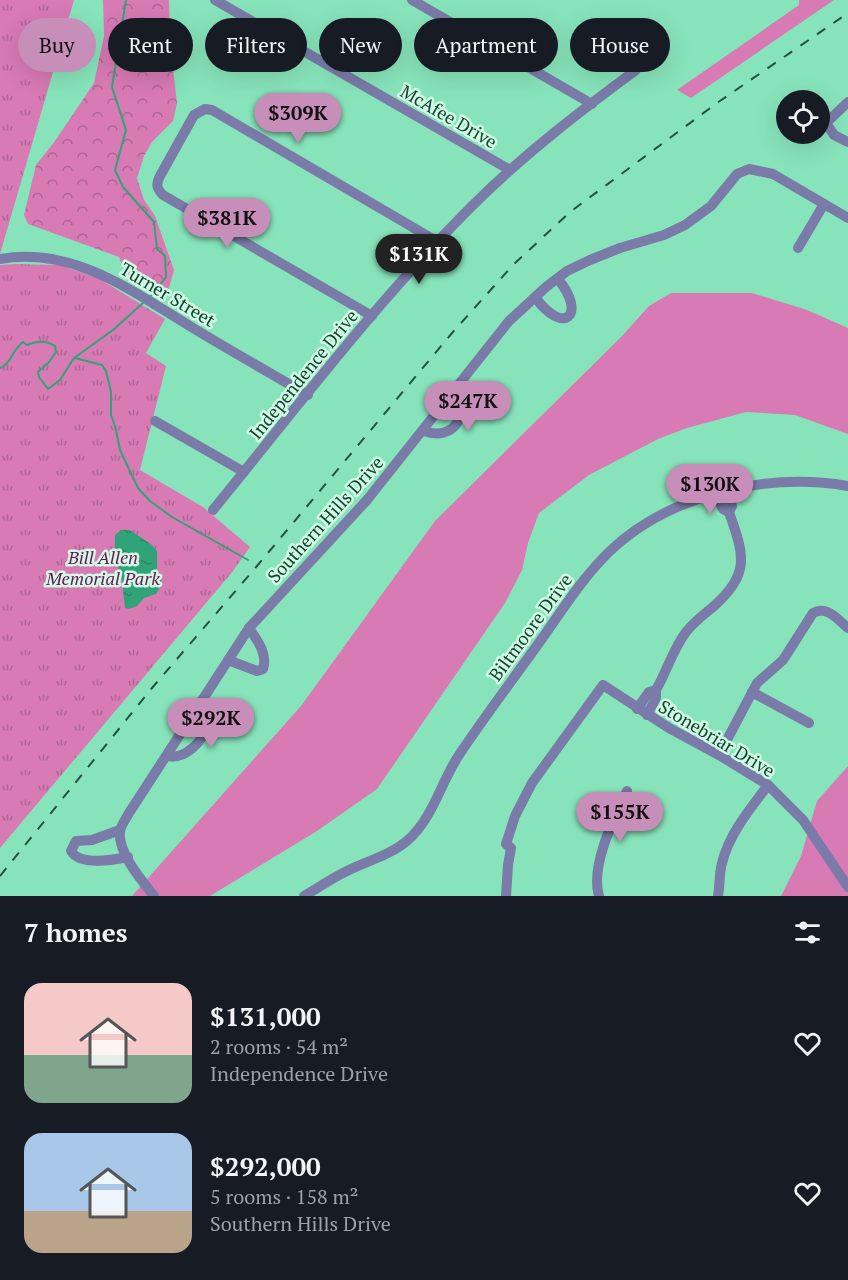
<!DOCTYPE html>
<html lang="en">
<head>
<meta charset="utf-8">
<style>
	body { margin:0; font-family:"PT Serif",serif; background:#242831; color:#f1f3f6; height:100vh; display:flex; flex-direction:column; font-size:22px; white-space:nowrap }
	* { box-sizing:border-box; margin:0 }
	p { font-size:20px; color:#9ea1a6 }
	.icon { flex:none; width:33px; height:33px; fill:none; stroke:currentColor; stroke-width:2; stroke-linecap:round; stroke-linejoin:round }
	.map { position:relative; height:896px; overflow:hidden }
	.side { display:flex; flex-direction:column; background:#171b24; flex:1 }
	.side>* { flex:none }
	.top-card { position:absolute; left:18px; top:18px; width:813px; height:54px; display:flex; gap:12px }
	.fabs { position:absolute; left:776px; top:90px; display:grid; gap:12px }
	.fabs a { display:grid; place-items:center; width:54px; height:54px; border-radius:50%; background:#171b24; box-shadow:0 6px 24px #0002; font-size:30px }
	.price { position:absolute; translate:-50% -51px; padding:0 14px; border-radius:21px; background:#c78eb9; color:#111; font-size:20px; line-height:39px; filter:drop-shadow(0 2px 3px #0008) }
	.price::after { content:''; position:absolute; left:50%; top:36px; width:18px; height:14px; margin-left:-9px; background:inherit; clip-path:polygon(0 0,100% 0,50% 100%) }
	.price.active { background:#222; color:#fff }
	ul { padding:0; list-style:none }
	li { display:flex; align-items:center; gap:18px; height:150px; padding:0 24px }
	li span { display:grid; place-items:center; flex:none; width:168px; height:120px; border-radius:18px; color:#555 }
	li>.icon { margin-inline-start:auto }
	span .icon { width:72px; height:72px; fill:#fffc; stroke-width:1 }
	li b { font-size:26px }
	h2 { display:flex; justify-content:space-between; align-items:center; height:72px; padding:0 24px; font-size:26px }
	.tag { padding:0 21px; border-radius:27px; background:#171b24; box-shadow:0 6px 24px #0002; font-size:21px; line-height:54px }
	.tag.active { background:#c78eb9; color:#111 }
	.map>svg:first-child { display:block }
</style>
</head>
<body>
<div class="map">
<svg width="848" height="896" viewBox="0 0 848 896">
	<defs>
		<pattern id="forest-crowns" width="20" height="18" patternUnits="userSpaceOnUse" patternTransform="scale(1.5)"><rect width="20" height="18" fill="#d87ab4"/><path d="M2 6a3 3 0 1 1 6 0M12 15a3 3 0 1 1 6 0" fill="none" stroke="#ae6593"/></pattern>
		<pattern id="park-tufts" width="24" height="20" patternUnits="userSpaceOnUse" patternTransform="scale(1.5)"><rect width="24" height="20" fill="#d87ab4"/><path d="M3 7l-1-3M5 7V3M7 7l1-3M15 17l-1-3M17 17v-4M19 17l1-3" fill="none" stroke="#ae6593"/></pattern>
		<pattern id="water-ripples" width="26" height="14" patternUnits="userSpaceOnUse" patternTransform="scale(1.5)"><rect width="26" height="14" fill="#30a478"/><path d="M2 4q2-2 4 0t4 0M15 11q2-2 4 0t4 0" fill="none" stroke="#288763"/></pattern>
	</defs>
	<rect width="100%" height="100%" fill="#87e4ba"/>
	<!-- grass -->
	<g fill="#d87ab4">
		<path d="M799 0H834L691 98 677 90 799 5Z"/>
		<path d="M671 293H752L807 310 848 328V434L795 415 746 412 687 428 658 439 589 475 539 513 528 543 522 570 505 603 377 789 317 831 210 896H132L301 706 435 521 622 336 649 306Z"/>
		<path d="M848 766V896H781L801 856 817 801Z"/>
	</g>
	<!-- forest -->
	<path fill="url(#forest-crowns)" d="M103 0H169L170 42 177 103 173 121 152 142 144 156 137 178 144 200 155 216 174 270 169 288 163 300 127 277 119 257 28 224 24 215 36 165 55 141 94 83 104 36Z"/>
	<!-- park -->
	<g fill="url(#park-tufts)">
		<path d="M0 0H74L0 254Z"/>
		<path d="M14 264 59 265 98 278 165 319 146 353 166 366 140 470 203 507 250 547 233 571 0 848V265Z"/>
	</g>
	<!-- water -->
	<path fill="url(#water-ripples)" d="M121 530H130L152 545 157 551V570L162 584 156 594 144 598 137 606 129 609 125 608 122 581 115 556V535Z"/>
	<g fill="none" stroke-linecap="round" stroke-linejoin="round">
		<!-- stream -->
		<g stroke="#30a478" stroke-width="2">
			<path d="M126 0 112 87 126 130 115 170 123 187 154 222 157 249 165 256 166 277 150 297"/>
			<path d="M75 358 102 365 106 371 111 392V415L115 426 120 450 138 488 150 501 172 517 248 560"/>
			<path d="M0 368C11 364 13 349 23 342L27 345C38 341 45 340 55 346L56 352 49 362 38 372 39 377 48 389 60 380 74 358 113 330 143 303"/>
		</g>
		<!-- minor -->
		<g stroke="#7a7ba8" stroke-width="10">
			<path d="M215 0 510 170"/>
			<path d="M412 0 592 104"/>
			<path d="M848 102 826 123 834 135 848 142"/>
			<path d="M798 248 824 204"/>
			<path d="M0 259C74 246 133 292 193 328 231 351 270 373 308 395"/>
			<path d="M535 297C563 336 588 316 558 279"/>
			<path d="M372 316 163 195C156 188 156 184 160 176L194 115 205 109 212 110 438 242"/>
			<path d="M155 421 244 472"/>
			<path d="M424 431C455 442 470 413 459 385"/>
			<path d="M715 494 723 509 729 512"/>
			<path d="M213 510C297 407 378 300 472 206 522 156 579 112 636 70"/>
			<path d="M228 660 257 671 263 669C268 654 257 640 249 628"/>
			<path d="M752 692 809 723"/>
			<path d="M637 709 649 692 656 690"/>
			<path d="M647 715 656 698V690C667 671 673 649 686 632 694 622 703 615 713 607 751 573 744 555 729 512L732 506 727 490"/>
			<path d="M719 755 757 683 783 660 813 613C827 605 838 620 848 628"/>
			<path d="M167 756C184 760 204 742 206 725 207 717 204 708 202 700"/>
			<path d="M120 830 92 840 76 841 71 851C80 866 113 860 128 857"/>
			<path d="M154 896C142 881 117 852 120 831 121 825 126 819 129 813L249 628 367 500 509 321 546 287 567 271 590 260 620 248 664 235 685 225 711 206 737 174 749 169 773 174 848 218"/>
			<path d="M304 896C318 888 332 878 347 871 367 861 391 855 408 840 433 818 441 782 459 755 485 716 514 678 541 640 563 609 583 577 610 551 670 494 768 472 848 486"/>
			<path d="M506 896 508 865 511 848 506 844 515 816 532 783 603 685 669 728 719 755 768 785 803 820 848 887"/>
			<path d="M599 896C590 866 614 818 627 791"/>
			<path d="M718 896C720 885 719 874 722 863 729 834 750 809 768 785"/>
		</g>
		<!-- rail -->
		<path stroke="#25523f" stroke-width="2" stroke-dasharray="10 10" stroke-linecap="butt" d="M0 876 152 688 257 566 452 333 513 265 570 212 717 103 848 13"/>
	</g>
	<g text-anchor="middle" dominant-baseline="central" stroke-width="5" stroke-linejoin="round" paint-order="stroke">
		<!-- street labels -->
		<g font-size="18" fill="#194030" stroke="#cefbe4">
			<text transform="translate(449 116) rotate(30)">McAfee Drive</text>
			<text transform="translate(168 294) rotate(31)">Turner Street</text>
			<text transform="translate(303 374) rotate(-51)">Independence Drive</text>
			<text transform="translate(325 519) rotate(-48)">Southern Hills Drive</text>
			<text transform="translate(530 627) rotate(-54)">Biltmoore Drive</text>
			<text transform="translate(717 738) rotate(31)">Stonebriar Drive</text>
		</g>
		<!-- park labels -->
		<g font-size="18" font-style="italic" fill="#721155" stroke="#cefbe4">
			<text x="103" y="557">Bill Allen<tspan x="103" dy="21">Memorial Park</tspan></text>
		</g>
	</g>
</svg>
<div class="fabs">
<a><svg class="icon" aria-label="locate" viewBox="0 0 24 24"><circle cx="12" cy="12" r="6"/><path d="M12 2v4M12 18v4M2 12h4M18 12h4"/></svg></a>
</div>
<b class="price" style="left:298px;top:144px">$309K</b>
<b class="price" style="left:227px;top:249px">$381K</b>
<b class="price active" style="left:419px;top:285px">$131K</b>
<b class="price" style="left:468px;top:432px">$247K</b>
<b class="price" style="left:710px;top:515px">$130K</b>
<b class="price" style="left:211px;top:749px">$292K</b>
<b class="price" style="left:620px;top:843px">$155K</b>
<div class="top-card">
<a class="tag active">Buy</a>
<a class="tag">Rent</a>
<a class="tag">Filters</a>
<a class="tag">New</a>
<a class="tag">Apartment</a>
<a class="tag">House</a>
</div>
</div>
<section class="side">
<h2>7 homes<svg class="icon" aria-label="filters" viewBox="0 0 24 24"><path d="M4 7h16M4 17h16"/><circle cx="9" cy="7" r="2"/><circle cx="15" cy="17" r="2"/></svg></h2>
<ul>
<li><span style="background:linear-gradient(#f6c9c9 60%,#7fa58c 0)"><svg class="icon" aria-label="home" viewBox="0 0 24 24"><path d="M3 11l9-7 9 7M6 9v11h12V9"/></svg></span><div><b>$131,000</b><p>2 rooms · 54 m²</p><p>Independence Drive</p></div><svg class="icon" aria-label="heart" viewBox="0 0 24 24"><path d="M12 20l-8-8c-3-5 5-10 8-4 3-6 11-1 8 4z"/></svg></li>
<li><span style="background:linear-gradient(#a9c7e8 65%,#b9a48a 0)"><svg class="icon" aria-label="home" viewBox="0 0 24 24"><path d="M3 11l9-7 9 7M6 9v11h12V9"/></svg></span><div><b>$292,000</b><p>5 rooms · 158 m²</p><p>Southern Hills Drive</p></div><svg class="icon" aria-label="heart" viewBox="0 0 24 24"><path d="M12 20l-8-8c-3-5 5-10 8-4 3-6 11-1 8 4z"/></svg></li>
</ul>
</section>
</body>
</html>
